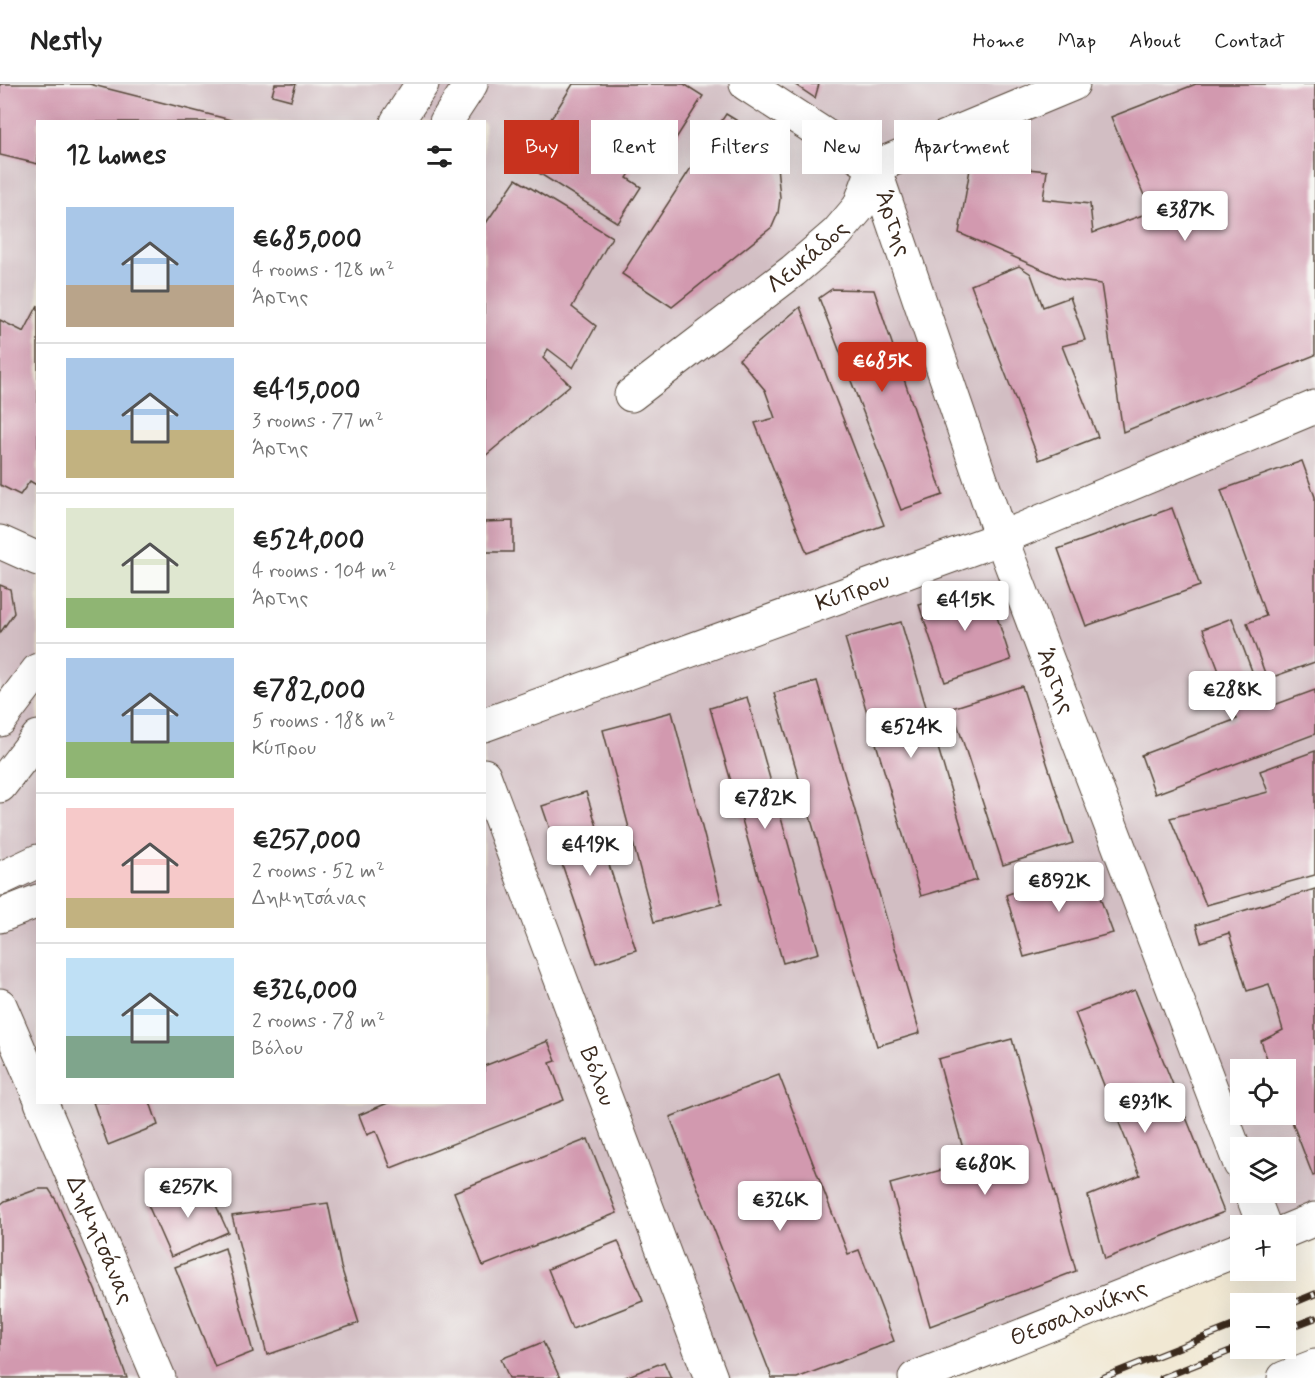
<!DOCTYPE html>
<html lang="en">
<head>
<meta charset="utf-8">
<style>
	body { margin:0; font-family:Mynerve,sans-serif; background:#f6f6f6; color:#222; height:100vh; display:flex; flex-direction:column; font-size:22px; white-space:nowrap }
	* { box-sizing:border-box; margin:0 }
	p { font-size:20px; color:#767676 }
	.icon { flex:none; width:33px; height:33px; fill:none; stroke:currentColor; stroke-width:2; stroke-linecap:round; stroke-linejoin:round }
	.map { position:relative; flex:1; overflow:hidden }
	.drawer { position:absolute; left:36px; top:36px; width:450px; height:984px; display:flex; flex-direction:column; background:#fff; border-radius:0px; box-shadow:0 6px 24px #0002 }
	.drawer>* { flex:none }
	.banner { position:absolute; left:504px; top:36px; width:570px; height:54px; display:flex; gap:12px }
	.buttons { position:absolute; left:1230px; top:975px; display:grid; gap:12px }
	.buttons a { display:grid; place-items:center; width:66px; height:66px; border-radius:0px; background:#fff; box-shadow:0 6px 24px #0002; font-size:30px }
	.price { position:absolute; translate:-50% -51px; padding:0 14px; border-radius:6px; background:#fff; color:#222; font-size:20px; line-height:39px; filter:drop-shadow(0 2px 3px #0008) }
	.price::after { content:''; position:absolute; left:50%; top:36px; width:18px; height:14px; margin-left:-9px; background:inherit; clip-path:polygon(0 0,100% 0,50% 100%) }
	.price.active { background:#c8321e; color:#fff }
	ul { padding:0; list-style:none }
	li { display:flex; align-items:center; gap:18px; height:150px; padding:0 30px }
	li+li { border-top:2px solid #e0e0e0 }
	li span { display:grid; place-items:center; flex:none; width:168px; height:120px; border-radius:0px; color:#555 }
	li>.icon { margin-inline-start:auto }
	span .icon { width:72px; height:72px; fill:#fffc; stroke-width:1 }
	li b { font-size:26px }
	h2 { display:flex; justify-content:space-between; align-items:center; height:72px; padding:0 30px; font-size:26px }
	.tag { padding:0 21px; border-radius:0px; background:#fff; box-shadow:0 6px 24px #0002; font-size:21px; line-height:54px }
	.tag.active { background:#c8321e; color:#fff }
	header { display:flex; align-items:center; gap:36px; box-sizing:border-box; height:84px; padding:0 30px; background:#fff; border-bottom:2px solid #e0e0e0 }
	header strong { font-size:28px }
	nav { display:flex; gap:33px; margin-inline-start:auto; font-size:21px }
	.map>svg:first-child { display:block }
</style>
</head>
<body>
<header>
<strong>Nestly</strong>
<nav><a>Home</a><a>Map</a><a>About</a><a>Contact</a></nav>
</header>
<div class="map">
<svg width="1315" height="1294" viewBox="0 0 1315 1294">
	<rect width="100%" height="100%" fill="#f6f6f2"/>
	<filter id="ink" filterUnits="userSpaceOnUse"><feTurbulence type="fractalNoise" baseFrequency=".0167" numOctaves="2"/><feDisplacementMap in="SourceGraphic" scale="12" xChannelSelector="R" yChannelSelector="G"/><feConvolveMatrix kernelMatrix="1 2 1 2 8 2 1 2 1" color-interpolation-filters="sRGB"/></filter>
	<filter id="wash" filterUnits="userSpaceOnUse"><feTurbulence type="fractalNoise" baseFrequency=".008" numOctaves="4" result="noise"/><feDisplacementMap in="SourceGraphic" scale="24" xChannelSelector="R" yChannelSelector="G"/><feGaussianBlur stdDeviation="1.35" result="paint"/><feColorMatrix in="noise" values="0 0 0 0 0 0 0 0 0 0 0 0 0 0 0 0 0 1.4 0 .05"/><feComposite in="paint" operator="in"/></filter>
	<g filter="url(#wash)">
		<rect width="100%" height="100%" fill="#f1e8d3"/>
		<!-- industrial -->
		<path fill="#d2bec3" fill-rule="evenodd" d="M0 0H1315V1139L1286 1142H1240V1168L924 1294H0ZM38 38H484V1018H38ZM1240 986H1286V1030H1240ZM1240 1064H1286V1108H1240Z"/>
		<g id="blocks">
			<!-- building -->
			<g fill="#d299af">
				<path d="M0 0H89L239 38H38V80L0 71Z"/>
				<path d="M275 0H296L291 16 272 11Z"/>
				<path d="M573 0H684L703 12 675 56 658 45 627 94 641 103 618 139 523 79Z"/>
				<path d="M794 0H819L815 14Z"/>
				<path d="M1196 0H1315V271L1123 348 1101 200 1064 195 959 149 971 79 1047 87 1043 115 1090 120 1093 149 1151 128 1111 33Z"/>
				<path d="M726 30 775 60 780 114 778 129 772 143 672 223 622 190Z"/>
				<path d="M516 95 612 153 572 223 596 242 573 284 548 265 543 274 570 301 484 373V142Z"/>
				<path d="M1019 182 1031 190 1043 223 1070 213 1085 256 1062 262 1098 353 1039 376 971 201Z"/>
				<path d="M832 205 874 206 943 411 901 426 819 214Z"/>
				<path d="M38 221V402L30 397 20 411 0 401V236L24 248Z"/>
				<path d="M800 223 884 441 807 469 755 339 775 334 765 306 739 275Z"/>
				<path d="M1302 377 1315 413V578L1267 595 1247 539 1266 532 1221 406Z"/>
				<path d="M1172 424 1200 502 1086 542 1058 465Z"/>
				<path d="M513 437V468H484V438Z"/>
				<path d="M986 499 1011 576 945 598 919 521Z"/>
				<path d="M0 501 10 505 14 529 0 549Z"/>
				<path d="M1232 534 1266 624 1315 606V650L1155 710 1141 671 1237 635 1203 545Z"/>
				<path d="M901 538 977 796 921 812 845 554Z"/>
				<path d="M817 597 920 949 877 962 774 609Z"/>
				<path d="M1022 602 1073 759 1003 781 952 624Z"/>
				<path d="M747 613 819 869 783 879 710 624Z"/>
				<path d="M672 628 722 820 654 838 603 646Z"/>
				<path d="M1315 667V791L1206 821 1170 734 1268 708 1260 687Z"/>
				<path d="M586 708 636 866 596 879 542 722Z"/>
				<path d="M1088 781 1113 849 1024 873 1006 811Z"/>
				<path d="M1315 805V1091L1313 1092 1286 1022V986H1271L1261 957 1283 946 1269 900 1247 907 1229 849 1201 858 1196 841Z"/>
				<path d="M1135 906 1224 1128 1105 1175 1088 1112 1140 1091 1075 929Z"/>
				<path d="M1012 955 1076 1187 930 1242 890 1100 967 1079 938 975Z"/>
				<path d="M548 957 556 977 550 979 564 1016 391 1084 376 1047 367 1051 359 1031 390 1018H484V982Z"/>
				<path d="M779 991 848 1170 859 1166 894 1257 797 1294H772L670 1033Z"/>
				<path d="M93 1018H150L158 1041 108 1061Z"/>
				<path d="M588 1055 617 1129 483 1182 454 1108Z"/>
				<path d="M205 1097 228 1148 171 1173 148 1121Z"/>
				<path d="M38 1105H49L56 1116 96 1208 127 1294H0V1121L5 1117Z"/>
				<path d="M328 1119 341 1183 359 1239 267 1271 232 1132Z"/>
				<path d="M618 1157 643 1217 572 1245 548 1185Z"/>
				<path d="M225 1164 253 1268 215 1283 175 1183Z"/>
				<path d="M543 1258 560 1294H509L501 1275Z"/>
				<path d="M664 1278 671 1294H623Z"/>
			</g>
		</g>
	</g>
	<g filter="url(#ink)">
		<use href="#blocks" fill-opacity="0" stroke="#564639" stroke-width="1.5"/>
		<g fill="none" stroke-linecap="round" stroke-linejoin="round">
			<!-- minor casing -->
			<g stroke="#564639" stroke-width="35">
				<g id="minor">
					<path id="s1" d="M746 0 874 83 1001 454 1240 1080"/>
					<path id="s2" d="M631 311 793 187 837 149 859 123 874 83 1073 0"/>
					<path d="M0 458 38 475"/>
					<path id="s3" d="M484 641 1001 454 1315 323"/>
					<path id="s4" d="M484 691 711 1294"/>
					<path d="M0 795 38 777"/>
					<path d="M0 832 38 817"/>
					<path d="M0 921 38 1009"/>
					<path id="s5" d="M41 1018 159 1294"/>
					<path d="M1251 1108 1264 1142"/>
					<path d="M1286 1147 1315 1135"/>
					<path id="s6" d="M915 1294 1240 1165"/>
					<path d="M1284 1294 1315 1282"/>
				</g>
			</g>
			<!-- major casing -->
			<g stroke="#564639" stroke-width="35">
				<g id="major">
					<path d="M397 38 422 0"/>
					<path d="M446 38 471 0"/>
					<path d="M0 636 38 586"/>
					<path d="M0 702 38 653"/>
				</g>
			</g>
			<!-- minor -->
			<use href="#minor" stroke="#fff" stroke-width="33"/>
			<!-- major -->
			<use href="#major" stroke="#fff" stroke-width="33"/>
			<!-- rail casing -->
			<g stroke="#3b2a1e" stroke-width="7">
				<g id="rail">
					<path d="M1286 1222 1315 1210"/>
					<path d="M1286 1245 1315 1234"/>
					<path d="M1102 1294 1240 1239"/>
					<path d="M1162 1294 1240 1263"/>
				</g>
			</g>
			<!-- rail -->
			<use href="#rail" stroke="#f6f6f2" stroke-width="4.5" stroke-dasharray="14" stroke-linecap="butt"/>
		</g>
	</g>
	<g text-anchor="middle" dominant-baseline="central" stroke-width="4.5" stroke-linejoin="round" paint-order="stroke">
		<!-- street labels -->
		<g font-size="24" fill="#3b2a1e" stroke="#f6f6f2">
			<text stroke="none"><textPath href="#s1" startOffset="212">Άρτης</textPath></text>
			<text stroke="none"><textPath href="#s2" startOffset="224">Λευκάδος</textPath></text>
			<text stroke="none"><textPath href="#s3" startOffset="392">Κύπρου</textPath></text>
			<text stroke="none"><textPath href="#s1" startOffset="698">Άρτης</textPath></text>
			<text stroke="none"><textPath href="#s4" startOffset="322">Βόλου</textPath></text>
			<text stroke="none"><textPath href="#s5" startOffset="150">Δημητσάνας</textPath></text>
			<text stroke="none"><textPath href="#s6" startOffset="176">Θεσσαλονίκης</textPath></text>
		</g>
	</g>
</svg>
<div class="buttons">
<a><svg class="icon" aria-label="locate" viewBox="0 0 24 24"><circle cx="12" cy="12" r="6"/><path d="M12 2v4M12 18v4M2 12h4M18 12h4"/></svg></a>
<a><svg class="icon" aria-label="layers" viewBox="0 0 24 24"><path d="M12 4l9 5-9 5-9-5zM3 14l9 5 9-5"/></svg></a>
<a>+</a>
<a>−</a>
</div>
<b class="price" style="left:1185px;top:158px">€387K</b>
<b class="price active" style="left:882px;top:309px">€685K</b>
<b class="price" style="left:965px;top:548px">€415K</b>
<b class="price" style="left:1232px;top:638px">€288K</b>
<b class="price" style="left:911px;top:675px">€524K</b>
<b class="price" style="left:765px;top:746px">€782K</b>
<b class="price" style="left:590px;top:793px">€419K</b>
<b class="price" style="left:1059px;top:829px">€892K</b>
<b class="price" style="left:1145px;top:1050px">€931K</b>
<b class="price" style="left:985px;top:1112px">€680K</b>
<b class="price" style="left:188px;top:1135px">€257K</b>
<b class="price" style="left:780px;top:1148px">€326K</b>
<div class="banner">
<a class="tag active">Buy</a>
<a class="tag">Rent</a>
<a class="tag">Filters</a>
<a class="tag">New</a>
<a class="tag">Apartment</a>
</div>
<section class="drawer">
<h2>12 homes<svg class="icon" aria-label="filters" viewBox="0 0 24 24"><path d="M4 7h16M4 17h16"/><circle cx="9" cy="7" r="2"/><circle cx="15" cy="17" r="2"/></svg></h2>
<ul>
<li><span style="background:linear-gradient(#a9c7e8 65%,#b9a48a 0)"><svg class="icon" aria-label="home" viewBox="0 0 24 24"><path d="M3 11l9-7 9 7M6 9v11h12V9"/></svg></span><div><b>€685,000</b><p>4 rooms · 128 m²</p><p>Άρτης</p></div></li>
<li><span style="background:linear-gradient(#a9c7e8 60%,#c2b280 0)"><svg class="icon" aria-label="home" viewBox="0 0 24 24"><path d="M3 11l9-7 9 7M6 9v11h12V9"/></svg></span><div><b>€415,000</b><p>3 rooms · 77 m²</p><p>Άρτης</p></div></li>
<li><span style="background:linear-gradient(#dfe7d0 75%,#8fb573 0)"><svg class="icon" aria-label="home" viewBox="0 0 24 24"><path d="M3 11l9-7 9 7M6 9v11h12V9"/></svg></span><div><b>€524,000</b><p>4 rooms · 104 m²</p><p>Άρτης</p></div></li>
<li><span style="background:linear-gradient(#a9c7e8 70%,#8fb573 0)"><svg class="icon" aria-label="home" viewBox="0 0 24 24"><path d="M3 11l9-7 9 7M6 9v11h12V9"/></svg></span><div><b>€782,000</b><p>5 rooms · 188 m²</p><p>Κύπρου</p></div></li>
<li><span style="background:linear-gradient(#f6c9c9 75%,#c2b280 0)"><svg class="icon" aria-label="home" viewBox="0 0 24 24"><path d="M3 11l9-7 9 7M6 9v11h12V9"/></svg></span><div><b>€257,000</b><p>2 rooms · 52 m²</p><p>Δημητσάνας</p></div></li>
<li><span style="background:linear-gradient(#bfe0f5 65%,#7fa58c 0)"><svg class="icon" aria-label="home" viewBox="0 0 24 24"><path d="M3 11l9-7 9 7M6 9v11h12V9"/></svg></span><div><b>€326,000</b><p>2 rooms · 78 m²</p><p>Βόλου</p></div></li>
</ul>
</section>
</div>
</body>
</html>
